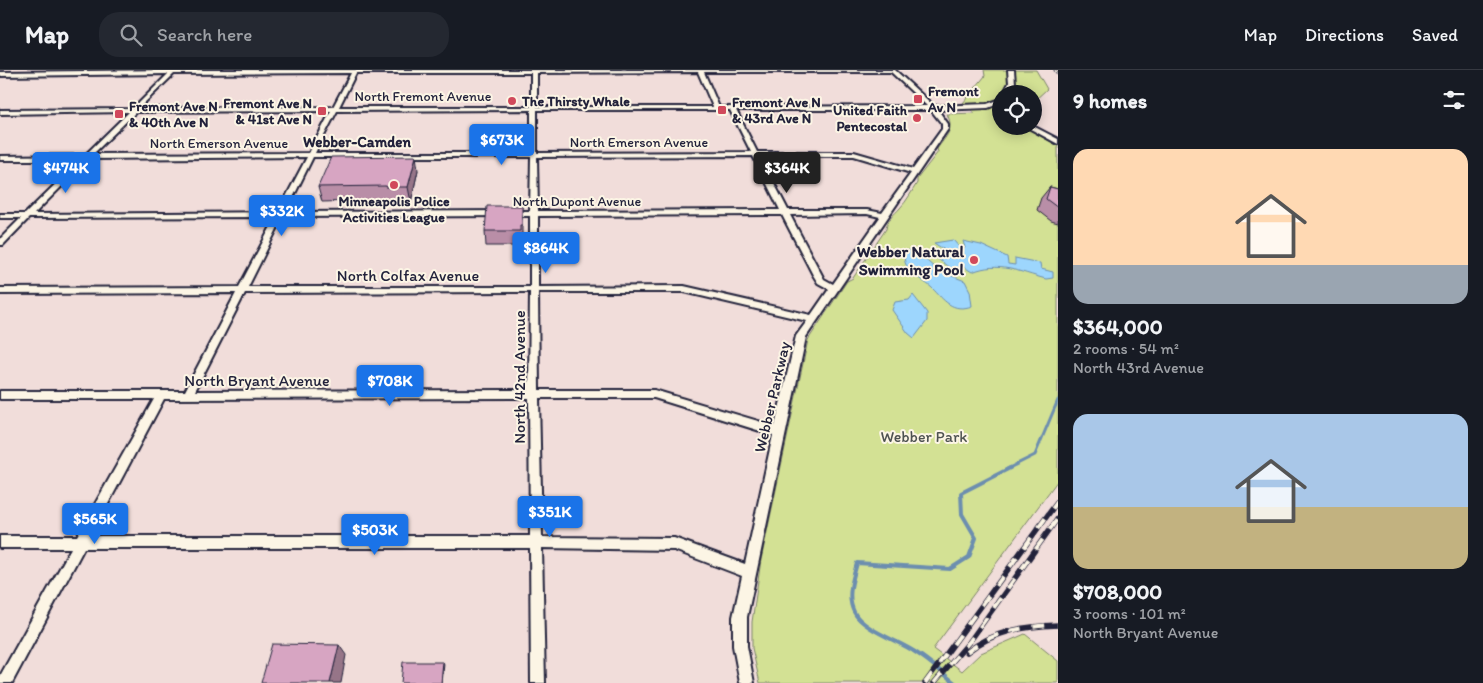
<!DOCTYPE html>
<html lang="en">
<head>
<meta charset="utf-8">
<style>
	body { margin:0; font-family:Itim,sans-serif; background:#242831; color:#f1f3f6; height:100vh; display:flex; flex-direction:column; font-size:19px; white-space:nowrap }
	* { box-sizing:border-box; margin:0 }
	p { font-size:16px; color:#9ea1a6 }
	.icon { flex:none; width:28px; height:28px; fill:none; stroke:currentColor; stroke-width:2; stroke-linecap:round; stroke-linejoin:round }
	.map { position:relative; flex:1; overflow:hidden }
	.details { display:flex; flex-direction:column; background:#171b24; width:425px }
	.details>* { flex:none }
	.fabs { position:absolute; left:992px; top:15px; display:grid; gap:10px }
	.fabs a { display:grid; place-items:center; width:50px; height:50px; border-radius:50%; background:#171b24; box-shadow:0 2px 12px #0003; font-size:25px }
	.price { position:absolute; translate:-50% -42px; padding:0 11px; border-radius:5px; background:#1a73e8; color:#fff; font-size:16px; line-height:32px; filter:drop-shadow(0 1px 2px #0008) }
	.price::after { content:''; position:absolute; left:50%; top:30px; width:15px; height:11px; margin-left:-8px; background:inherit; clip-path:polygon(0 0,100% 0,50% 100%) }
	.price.active { background:#222; color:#fff }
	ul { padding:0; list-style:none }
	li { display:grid; align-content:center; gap:10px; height:265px; padding:0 15px }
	li span { display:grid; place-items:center; height:155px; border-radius:15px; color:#555 }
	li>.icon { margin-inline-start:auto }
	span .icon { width:90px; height:90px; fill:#fffc; stroke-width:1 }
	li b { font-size:21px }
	h2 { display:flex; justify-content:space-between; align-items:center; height:60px; padding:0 15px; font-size:21px }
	header { display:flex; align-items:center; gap:30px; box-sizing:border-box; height:70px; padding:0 25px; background:#171b24; border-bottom:1px solid #363941 }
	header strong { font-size:24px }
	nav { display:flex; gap:28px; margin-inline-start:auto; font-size:18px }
	.search { width:350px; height:45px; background:#242831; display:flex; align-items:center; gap:12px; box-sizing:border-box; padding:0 18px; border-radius:20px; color:#9ea1a6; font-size:19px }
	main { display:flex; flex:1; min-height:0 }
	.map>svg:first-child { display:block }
</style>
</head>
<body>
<header>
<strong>Map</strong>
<div class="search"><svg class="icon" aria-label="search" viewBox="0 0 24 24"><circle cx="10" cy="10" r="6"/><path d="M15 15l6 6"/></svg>Search here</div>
<nav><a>Map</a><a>Directions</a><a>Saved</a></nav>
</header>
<main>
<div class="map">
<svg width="1058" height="613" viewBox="0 0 1058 613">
	<rect width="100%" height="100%" fill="#f1ddda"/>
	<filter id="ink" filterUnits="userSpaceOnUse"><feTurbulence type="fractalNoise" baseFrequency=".02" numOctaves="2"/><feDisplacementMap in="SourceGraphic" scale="10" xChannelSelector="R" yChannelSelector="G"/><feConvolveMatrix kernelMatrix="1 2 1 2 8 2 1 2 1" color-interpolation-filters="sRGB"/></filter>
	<g filter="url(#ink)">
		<!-- green -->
		<path fill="#d3e194" stroke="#7a8268" d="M984 0H1036L1047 19 1034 31V24H1001V56H1023L1058 76V410L933 579 962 601 981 583 1025 564 1058 591V613H760L752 578V552L761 490 808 270 847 211 853 208 886 159C887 149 895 144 900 138 907 131 912 121 917 113V109L938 82 937 79C946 66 955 60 947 44L975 43 963 33 985 6Z"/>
		<!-- water -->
		<g fill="#9dd6fd" stroke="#6c8eaf">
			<path d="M953 170 961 179 965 178 963 171 981 175 1007 187 1008 194 1015 195V188L1040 193 1041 199 1053 202V208L1046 209C1019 202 999 191 972 202L964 197 951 199 930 183 941 180 945 183 946 181 934 173Z"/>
			<path d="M909 180 916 181 937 200 965 211 970 221 972 236C952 243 944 230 932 218 920 207 903 203 904 183Z"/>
			<path d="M913 225 927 243V251L914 268 908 263 892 240 895 232 909 230Z"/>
		</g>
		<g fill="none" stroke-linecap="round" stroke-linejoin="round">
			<!-- stream-far1 -->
			<path stroke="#6c8eaf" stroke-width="3" d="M1007 399 1035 385 1058 330"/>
			<!-- stream -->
			<path stroke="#6c8eaf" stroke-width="4" d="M955 613C942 603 930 591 915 582 899 571 862 559 854 542 846 526 853 509 857 493L950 499 969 487 976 468 962 444 961 423 1010 398"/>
			<!-- minor casing -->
			<g stroke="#22223b" stroke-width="4">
				<g id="minor">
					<path d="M171 0H895L934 36 987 34 1001 29V33L988 38 938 40 948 54V59L806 267 747 547V576L754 613H740L733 576V547L742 506 674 480 542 478 545 613H531L530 478H84L12 613H0V606L71 478H0V466H77L154 329H0V321H185L236 223 0 224V218L239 217 276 147 29 148 3 175H0V169L21 148H0V144H25L80 90H0V86L85 85 129 42 0 44V40L133 39 168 4 0 6V2ZM698 2 713 37H537V3ZM704 2H891L927 36 719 37ZM351 3 333 37 139 38 174 4ZM356 3H531V37H339ZM531 40V83H315L337 41ZM537 40H730L751 82 537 83ZM736 40H931L942 54V59L913 99 854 82H757ZM331 41 309 83 93 84 136 42ZM753 86 780 140 538 141 537 87ZM760 86H854L911 103 882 143 867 140H788ZM307 87 278 142 34 144 89 89ZM313 87H531L530 141 286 142ZM867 144 880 147 833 214 824 209 790 145ZM782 145 813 205 818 213 829 219 811 245 684 216 538 217V146ZM530 146V217H248L283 147ZM530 222 529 320 195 321 245 223ZM538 222H684L807 251 796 266 775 356 654 320H539ZM529 328 530 466H91L164 329ZM539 328H654L773 365 745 494 674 468 542 467Z"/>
					<path d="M1008 0H1014L1015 13 1009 24H1003L1009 13Z"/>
					<path d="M1025 56H1033L1058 69V74Z"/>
				</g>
			</g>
			<!-- minor -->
			<use href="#minor" fill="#fcf5e5" fill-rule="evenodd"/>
			<!-- rail-far1 casing -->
			<g stroke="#22223b" stroke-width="3">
				<path id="rail-far1" d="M1055 0 1058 4"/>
			</g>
			<!-- rail casing -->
			<g stroke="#22223b" stroke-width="5.5">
				<g id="rail">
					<path d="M967 582C994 561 1024 556 1058 555"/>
					<path d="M925 613 1058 431"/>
					<path d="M934 613 970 571 1058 448"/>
				</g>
			</g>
			<!-- rail-far1 -->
			<use href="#rail-far1" stroke="#fcf5e5" stroke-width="2" stroke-dasharray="5.5" stroke-linecap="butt"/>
			<!-- rail -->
			<use href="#rail" stroke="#fcf5e5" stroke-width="4" stroke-dasharray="12" stroke-linecap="butt"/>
		</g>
		<!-- wall -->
		<g fill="#b98ea7" stroke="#22223b">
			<path d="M418 100 411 132H389V130L322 132 318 117Z"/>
			<path d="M1050 117 1058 119V153L1051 151 1037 140 1041 128Z"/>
			<path d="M522 136V170H520V176H486L485 161Z"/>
		</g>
		<!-- shaded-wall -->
		<g fill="#967488" stroke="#22223b">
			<path d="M416 86 418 100 411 132 408 117Z"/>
			<path d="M339 575 346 585 341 613H330Z"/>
			<path d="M443 592 444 594 442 613H441Z"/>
		</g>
		<!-- building -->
		<g fill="#d7a5c2" stroke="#22223b">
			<path d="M416 86 408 117H386V116L318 117 331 87Z"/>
			<path d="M1050 117 1058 119V138L1046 129Z"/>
			<path d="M487 136H522V155H520V161H485Z"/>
			<path d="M272 574 339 575 330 613H261Z"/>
			<path d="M403 592H443L441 613H401Z"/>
		</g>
	</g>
	<!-- markers -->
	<g fill="#d1495b" stroke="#fcf5e5" stroke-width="2">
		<rect x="913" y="24" width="10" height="10" rx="2.5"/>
		<circle cx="512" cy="31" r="5"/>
		<rect x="717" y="35" width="10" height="10" rx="2.5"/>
		<rect x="317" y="36" width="10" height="10" rx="2.5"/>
		<rect x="114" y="39" width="10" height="10" rx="2.5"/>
		<circle cx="917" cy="48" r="5"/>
		<circle cx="394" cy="115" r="5"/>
		<circle cx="974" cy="190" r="5"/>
	</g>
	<g text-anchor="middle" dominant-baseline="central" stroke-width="4" stroke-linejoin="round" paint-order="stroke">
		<!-- far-poi labels -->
		<g font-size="14" font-weight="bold" fill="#22223b" stroke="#fcf5e5" text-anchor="start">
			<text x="928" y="21">Fremont<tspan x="928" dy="16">Av N</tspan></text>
			<text x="522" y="31">The Thirsty Whale</text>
			<text x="732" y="32">Fremont Ave N<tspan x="732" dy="16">&amp; 43rd Ave N</tspan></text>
			<text x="312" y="33" text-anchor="end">Fremont Ave N<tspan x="312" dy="16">&amp; 41st Ave N</tspan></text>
			<text x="129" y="36">Fremont Ave N<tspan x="129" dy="16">&amp; 40th Ave N</tspan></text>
			<text x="907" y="40" text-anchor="end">United Faith<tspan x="907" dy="16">Pentecostal</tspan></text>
			<text x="394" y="131" text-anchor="middle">Minneapolis Police<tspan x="394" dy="16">Activities League</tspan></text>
		</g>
		<!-- far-street labels -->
		<g font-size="14" fill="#22223b" stroke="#fcf5e5">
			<text x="423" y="26">North Fremont Avenue</text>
			<text x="639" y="72">North Emerson Avenue</text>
			<text x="219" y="73">North Emerson Avenue</text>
			<text x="577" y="131">North Dupont Avenue</text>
		</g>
		<!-- far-neighbourhood labels -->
		<g font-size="15" font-weight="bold" fill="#22223b" stroke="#fcf5e5">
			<text x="357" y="72">Webber-Camden</text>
		</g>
		<!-- poi labels -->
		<g font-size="16" font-weight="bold" fill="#22223b" stroke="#fcf5e5" text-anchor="end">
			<text x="964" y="181">Webber Natural<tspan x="964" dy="18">Swimming Pool</tspan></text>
		</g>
		<!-- street labels -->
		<g font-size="16" fill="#22223b" stroke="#fcf5e5">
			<text x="408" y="205">North Colfax Avenue</text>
			<text transform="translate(519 307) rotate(-90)">North 42nd Avenue</text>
			<text x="257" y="310">North Bryant Avenue</text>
			<text transform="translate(772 327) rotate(-77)">Webber Parkway</text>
		</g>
		<!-- park labels -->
		<g font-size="16" fill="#4e5251" stroke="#fcf5e5">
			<text x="924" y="366">Webber Park</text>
		</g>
	</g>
</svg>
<div class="fabs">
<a><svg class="icon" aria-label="locate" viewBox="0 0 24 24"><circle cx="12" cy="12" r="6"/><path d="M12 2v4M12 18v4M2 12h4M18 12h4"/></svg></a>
</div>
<b class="price" style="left:502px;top:96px">$673K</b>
<b class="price" style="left:66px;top:124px">$474K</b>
<b class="price active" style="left:787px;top:124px">$364K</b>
<b class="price" style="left:282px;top:167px">$332K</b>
<b class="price" style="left:546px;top:204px">$864K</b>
<b class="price" style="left:390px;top:337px">$708K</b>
<b class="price" style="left:550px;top:468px">$351K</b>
<b class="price" style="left:95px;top:475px">$565K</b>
<b class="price" style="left:375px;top:486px">$503K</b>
</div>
<section class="details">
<h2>9 homes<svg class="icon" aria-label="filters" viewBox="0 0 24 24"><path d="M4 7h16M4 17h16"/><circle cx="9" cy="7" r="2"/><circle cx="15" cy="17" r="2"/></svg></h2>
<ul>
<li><span style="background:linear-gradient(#ffd9b3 75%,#9aa5b1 0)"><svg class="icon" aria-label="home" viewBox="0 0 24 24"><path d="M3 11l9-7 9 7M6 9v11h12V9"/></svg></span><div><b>$364,000</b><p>2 rooms · 54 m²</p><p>North 43rd Avenue</p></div></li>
<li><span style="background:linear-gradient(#a9c7e8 60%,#c2b280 0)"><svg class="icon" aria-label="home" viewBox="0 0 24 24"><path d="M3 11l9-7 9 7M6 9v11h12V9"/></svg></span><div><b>$708,000</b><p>3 rooms · 101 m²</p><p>North Bryant Avenue</p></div></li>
</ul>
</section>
</main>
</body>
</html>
